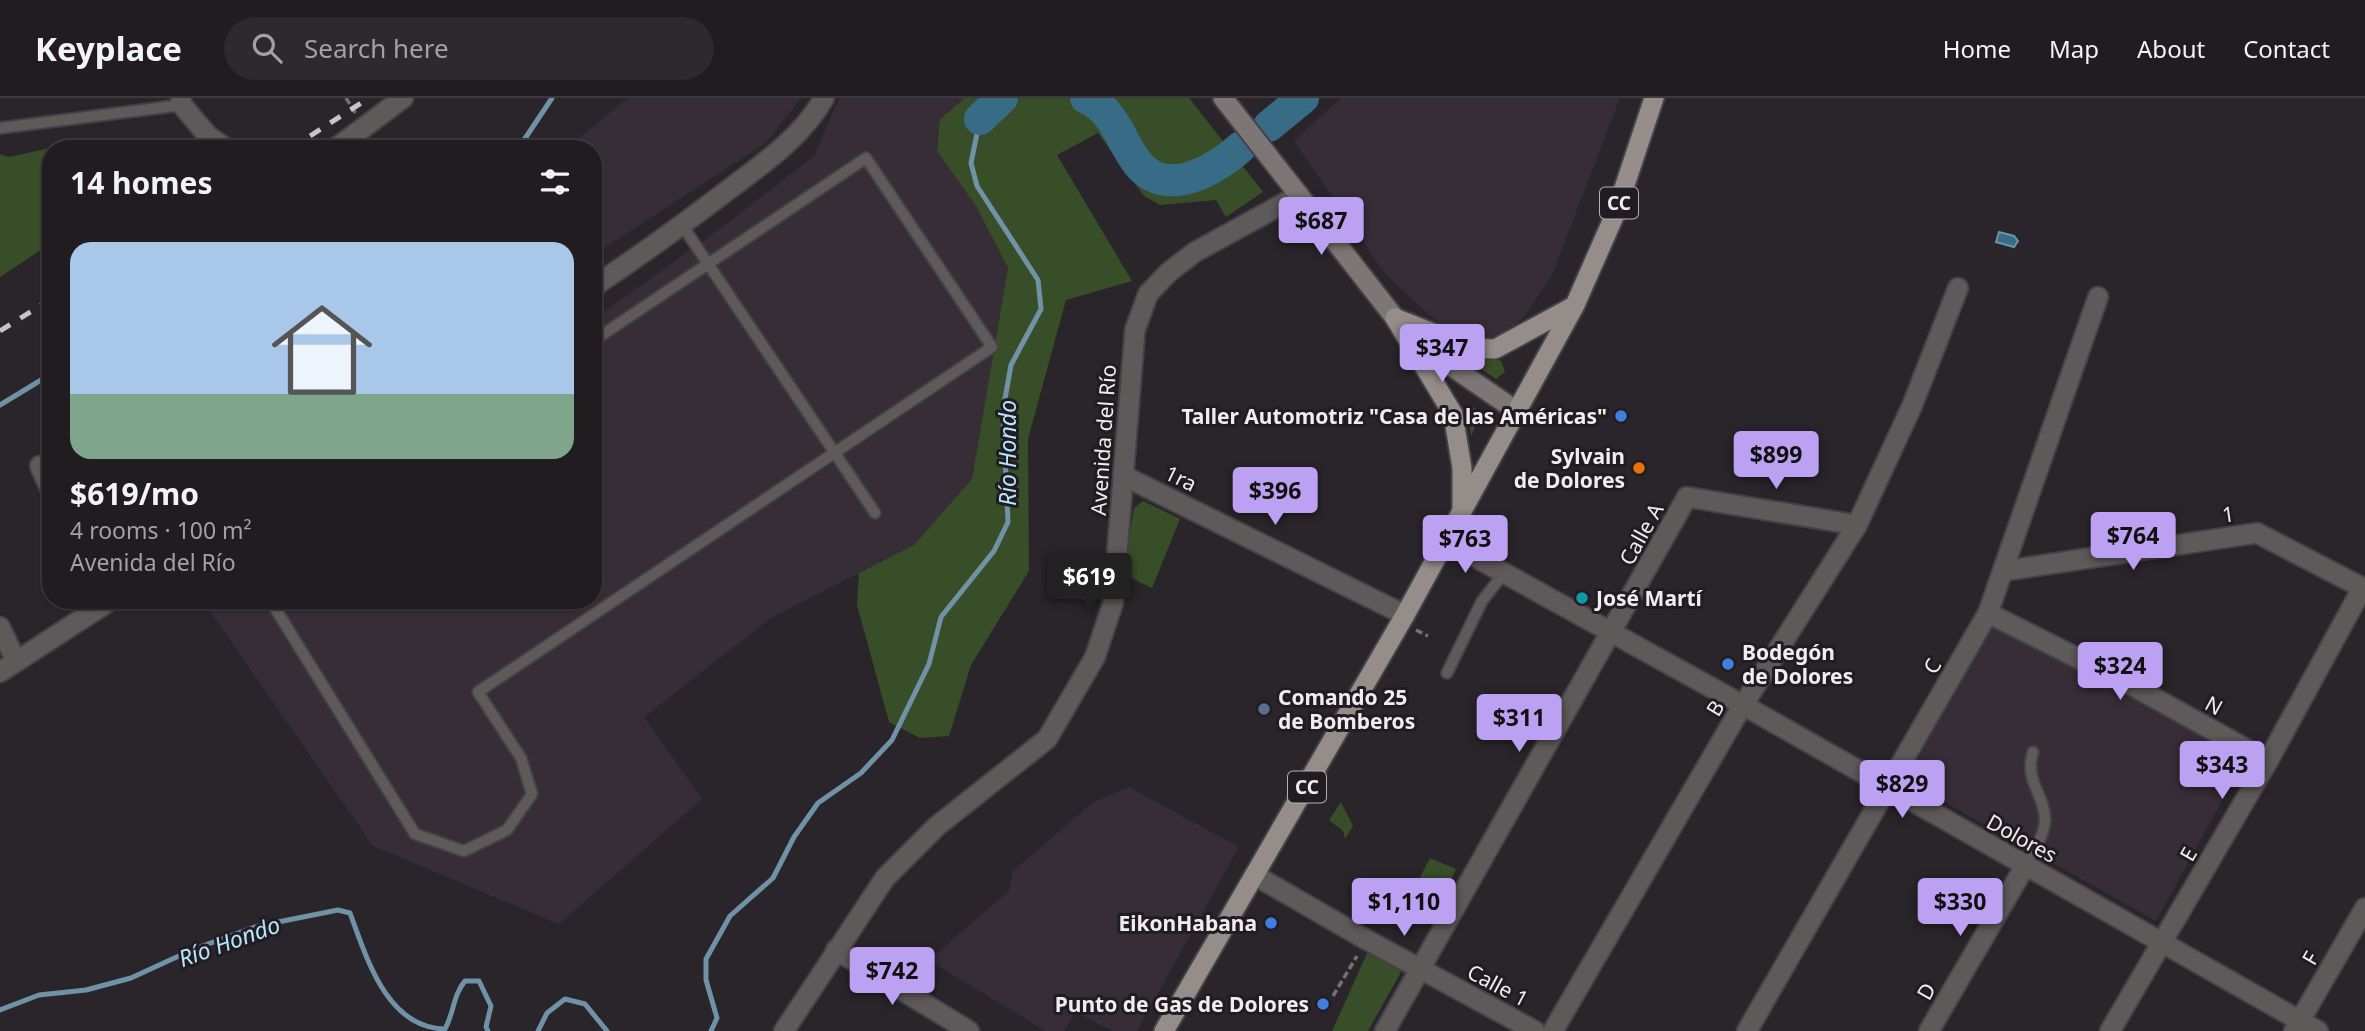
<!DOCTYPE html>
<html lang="en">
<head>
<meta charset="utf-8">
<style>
	body { margin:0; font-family:"Noto Sans",sans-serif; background:#2d292d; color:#f1f3f6; height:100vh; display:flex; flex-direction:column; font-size:26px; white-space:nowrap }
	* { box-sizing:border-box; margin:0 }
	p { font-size:23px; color:#a2a1a5 }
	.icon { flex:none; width:38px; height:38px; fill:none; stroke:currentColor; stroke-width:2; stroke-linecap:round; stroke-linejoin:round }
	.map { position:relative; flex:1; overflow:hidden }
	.panel { position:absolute; left:42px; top:42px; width:560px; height:469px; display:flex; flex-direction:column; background:#201c20; border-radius:28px; box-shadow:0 2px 5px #0004,0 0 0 2px #3d3a3e }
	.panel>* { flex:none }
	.price { position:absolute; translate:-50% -60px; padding:0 16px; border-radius:7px; background:#bca0f2; color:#111; font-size:23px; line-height:46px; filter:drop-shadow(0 2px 4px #0008) }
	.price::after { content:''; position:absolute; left:50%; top:42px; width:21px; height:16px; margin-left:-10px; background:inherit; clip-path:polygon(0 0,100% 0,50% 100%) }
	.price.on { background:#222; color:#fff }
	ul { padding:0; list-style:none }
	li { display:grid; align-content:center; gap:14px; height:371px; padding:0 28px }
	li span { display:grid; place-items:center; height:217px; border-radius:21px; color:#555 }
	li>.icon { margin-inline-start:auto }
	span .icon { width:126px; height:126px; fill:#fffc; stroke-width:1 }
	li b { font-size:30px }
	h2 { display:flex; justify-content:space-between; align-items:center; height:84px; padding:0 28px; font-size:30px }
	header { display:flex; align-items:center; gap:42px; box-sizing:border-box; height:98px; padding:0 35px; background:#201c20; border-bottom:2px solid #3d3a3e }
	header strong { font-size:33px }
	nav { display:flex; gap:38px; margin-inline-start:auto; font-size:24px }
	.search { width:490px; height:63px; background:#2d292d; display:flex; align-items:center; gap:18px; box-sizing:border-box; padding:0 24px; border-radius:38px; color:#a2a1a5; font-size:26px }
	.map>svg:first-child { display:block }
</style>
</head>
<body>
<header>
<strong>Keyplace</strong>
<div class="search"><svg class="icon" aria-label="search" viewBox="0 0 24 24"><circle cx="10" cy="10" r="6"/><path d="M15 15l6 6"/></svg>Search here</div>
<nav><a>Home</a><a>Map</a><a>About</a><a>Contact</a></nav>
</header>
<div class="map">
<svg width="2365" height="933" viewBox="0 0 2365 933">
	<rect width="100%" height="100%" fill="#2a252a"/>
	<!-- built -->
	<g fill="#372d37">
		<path d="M628 0H801L766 45 593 157V51H573L578 41Z"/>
		<path d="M839 0H965L940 21 937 53 976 108 1008 170 972 382 914 447 771 520 644 619 702 701 559 826 373 748 202 502H593V222L729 124 814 58Z"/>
		<path d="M1341 0H1620L1552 177 1525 218 1503 238 1474 242 1446 232 1386 177 1294 43Z"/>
		<path d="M1994 515 2247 657 2156 823 1902 680Z"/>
		<path d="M1129 689 1239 749 1137 933H1113L1075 914 1064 933H1045L929 862 1009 793 1013 773 1092 705Z"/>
	</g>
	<!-- green -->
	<g fill="#384e29">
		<path d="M965 0H1189L1263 94 1226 119 1216 102 1160 107 1144 98 1098 35 1057 57 1132 183 1066 202 1028 341 1029 473 971 567 949 638 920 640 889 624 857 507 859 475 914 447 972 381 1008 170 976 108 937 53 940 21Z"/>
		<path d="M83 43 90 51H51V145L0 179V56L9 59Z"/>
		<path d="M1493 261 1501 263 1505 274 1496 281 1468 262Z"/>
		<path d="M1472 308 1481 315 1471 338 1467 313Z"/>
		<path d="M1143 403 1180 421 1152 490 1123 476 1134 410Z"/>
		<path d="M1341 704 1353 728 1345 741 1343 733 1329 722Z"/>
		<path d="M1430 760 1456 771 1439 806 1415 789Z"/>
		<path d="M1370 849 1401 874 1368 933H1332Z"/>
	</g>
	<!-- water -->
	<path fill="#386c86" stroke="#6f92a6" stroke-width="2" d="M1999 134 2014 138 2018 143 2014 149 1996 144Z"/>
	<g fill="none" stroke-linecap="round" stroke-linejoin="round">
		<!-- stream -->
		<g stroke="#6f92a6" stroke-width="5">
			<path d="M518 51 552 0"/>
			<path d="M0 307 51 276"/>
			<path d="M0 912 39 897 86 892 131 880 194 851 258 828 338 812 350 815C367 861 387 930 445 931 454 915 453 897 465 883H479L491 908 486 929 488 933"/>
			<path d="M538 933 547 915 565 901 585 906 607 933"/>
			<path d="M711 933 717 920 706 882V861L730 818 773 780 794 739 818 705 861 675 892 642 929 566 941 519 994 453 1008 424 1003 312 1011 267 1041 211 1038 182 977 88 971 65 980 21"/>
		</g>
		<!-- river -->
		<g stroke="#386c86" stroke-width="32">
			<path d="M1086 0C1117 14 1119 43 1139 67 1168 101 1216 71 1241 49"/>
			<path d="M980 21 1002 0"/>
			<path d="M1269 28 1303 0"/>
		</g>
		<!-- service casing -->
		<g stroke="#464146" stroke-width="14">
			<g id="service">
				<path d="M0 30 182 7"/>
				<path d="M682 127 875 415"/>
				<path d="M270 502 415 736 464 753 507 732 532 696 521 660 478 594 992 249 866 60 593 243"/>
				<path d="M1447 575 1482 503 1504 475"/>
				<path d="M2025 768C2033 754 2044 739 2045 722 2045 697 2024 683 2033 654"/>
			</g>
		</g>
		<!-- minor casing -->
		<g stroke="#464146" stroke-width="23">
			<g id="minor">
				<path d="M181 0 182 7 208 38 227 51"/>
				<path d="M335 51 403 0"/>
				<path d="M40 368 51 392"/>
				<path d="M1124 378 1405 517"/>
				<path d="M2003 473 2257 435 2365 491"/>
				<path d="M1988 515 2131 587 2268 663"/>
				<path d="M0 529 16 563"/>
				<path d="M1256 778 1367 842 1535 933"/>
				<path d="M836 852 969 933"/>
				<path d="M784 933 885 780 937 728 1047 641 1095 559 1113 505 1135 232 1148 196 1169 174 1195 154 1299 97"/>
				<path d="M1385 933 1687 399 1857 427"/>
				<path d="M1553 933 1735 620 1857 427 1912 308 1958 190"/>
				<path d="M1747 933 1988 515 2098 199"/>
				<path d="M1929 933 2025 768"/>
				<path d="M2110 933 2268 663 2363 489"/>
				<path d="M2294 933 2365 810"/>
			</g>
		</g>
		<!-- tertiary casing -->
		<g stroke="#464146" stroke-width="23">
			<g id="tertiary">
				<path d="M593 189C639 158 684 126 728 92 764 65 801 40 824 0"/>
				<path d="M1446 443 1743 607 2318 933"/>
				<path d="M0 574 111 502"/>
			</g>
		</g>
		<!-- secondary casing -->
		<g stroke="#464146" stroke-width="23">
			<path id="secondary" d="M1223 0 1395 220 1451 268 1518 314"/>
		</g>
		<!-- primary casing -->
		<g stroke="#464146" stroke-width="23">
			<g id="primary">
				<path d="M1395 220 1453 316 1462 370V412"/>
				<path d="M1395 220 1471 250 1495 251 1574 208"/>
				<path d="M1164 933 1405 517 1575 207 1616 114 1654 0"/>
			</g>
		</g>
		<!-- path -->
		<g stroke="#736f73" stroke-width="3.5" stroke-dasharray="7 3.5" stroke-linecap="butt">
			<path d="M346 0 356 16"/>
			<path d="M1416 532 1428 538"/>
			<path d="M1333 898 1357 858"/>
		</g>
		<!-- service -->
		<use href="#service" stroke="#5e5a59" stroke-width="10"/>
		<!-- minor -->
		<use href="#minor" stroke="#5e5a59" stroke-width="19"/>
		<!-- tertiary -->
		<use href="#tertiary" stroke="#5e5a59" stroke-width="19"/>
		<!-- secondary -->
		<use href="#secondary" stroke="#7c7774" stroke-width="19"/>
		<!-- primary -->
		<use href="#primary" stroke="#948d89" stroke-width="19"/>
		<!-- rail -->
		<g stroke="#c7c3c7" stroke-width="5" stroke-dasharray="12 12" stroke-linecap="butt">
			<path d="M290 51 369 0"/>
			<path d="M0 233 51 201"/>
		</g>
	</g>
	<!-- markers -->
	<g fill="#3f7fe0" stroke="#211c21" stroke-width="2.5">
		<circle cx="1621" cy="318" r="7"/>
		<circle cx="1728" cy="566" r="7"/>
		<circle cx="1271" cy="825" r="7"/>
		<circle cx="1323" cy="906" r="7"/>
	</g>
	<circle fill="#e8710a" stroke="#211c21" stroke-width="2.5" cx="1639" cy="370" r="7"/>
	<circle fill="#0f9aa8" stroke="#211c21" stroke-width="2.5" cx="1582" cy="500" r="7"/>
	<circle fill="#5c6f8a" stroke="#211c21" stroke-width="2.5" cx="1264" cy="611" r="7"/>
	<g text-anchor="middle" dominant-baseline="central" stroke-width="6" stroke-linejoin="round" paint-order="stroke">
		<!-- shield labels -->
		<g fill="#211c21" stroke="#b2aeb2" stroke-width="2">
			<rect x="1600" y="89.5" width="38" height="31" rx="5"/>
			<rect x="1288" y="673.5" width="38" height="31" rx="5"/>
		</g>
		<g font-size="19" font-weight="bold" fill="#f0ecf0">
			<text x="1619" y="105">CC</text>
			<text x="1307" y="689">CC</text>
		</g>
		<!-- poi labels -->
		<g font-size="21" font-weight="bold" fill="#f0ecf0" stroke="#211c21" text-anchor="end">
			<text x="1607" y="318">Taller Automotriz "Casa de las Américas"</text>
			<text x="1625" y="358">Sylvain<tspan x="1625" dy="24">de Dolores</tspan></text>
			<text x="1596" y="500" text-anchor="start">José Martí</text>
			<text x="1742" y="554" text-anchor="start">Bodegón<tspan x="1742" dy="24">de Dolores</tspan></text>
			<text x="1278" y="599" text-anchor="start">Comando 25<tspan x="1278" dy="24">de Bomberos</tspan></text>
			<text x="1257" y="825">EikonHabana</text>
			<text x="1309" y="906">Punto de Gas de Dolores</text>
		</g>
		<!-- street labels -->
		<g font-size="21" fill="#f0ecf0" stroke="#211c21">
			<text transform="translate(1103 342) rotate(-86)">Avenida del Río</text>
			<text transform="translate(1181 380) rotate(26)">1ra</text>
			<text transform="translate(2228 416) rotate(-8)">1</text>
			<text transform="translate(1641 436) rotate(-61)">Calle A</text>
			<text transform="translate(1932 568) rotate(-60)">C</text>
			<text transform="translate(2214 607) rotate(29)">N</text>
			<text transform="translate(1715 610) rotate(-59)">B</text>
			<text transform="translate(2022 740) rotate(29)">Dolores</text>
			<text transform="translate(2188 756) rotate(-60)">E</text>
			<text transform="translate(2310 860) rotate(-60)">F</text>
			<text transform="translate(1498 887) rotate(28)">Calle 1</text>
			<text transform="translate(1926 893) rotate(-60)">D</text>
		</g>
		<!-- water labels -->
		<g font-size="23" font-style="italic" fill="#b7e5fe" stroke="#211c21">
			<text transform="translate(1007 355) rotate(-90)">Río Hondo</text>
			<text transform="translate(229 843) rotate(-20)">Río Hondo</text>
		</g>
	</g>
</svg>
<b class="price" style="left:1321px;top:159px">$687</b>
<b class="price" style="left:1442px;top:286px">$347</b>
<b class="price" style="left:1776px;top:393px">$899</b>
<b class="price" style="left:1275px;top:429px">$396</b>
<b class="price" style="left:2133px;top:474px">$764</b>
<b class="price" style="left:1465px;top:477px">$763</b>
<b class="price on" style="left:1089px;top:515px">$619</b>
<b class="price" style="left:2120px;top:604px">$324</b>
<b class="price" style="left:1519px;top:656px">$311</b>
<b class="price" style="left:2222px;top:703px">$343</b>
<b class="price" style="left:1902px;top:722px">$829</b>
<b class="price" style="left:1404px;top:840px">$1,110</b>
<b class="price" style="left:1960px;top:840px">$330</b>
<b class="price" style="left:892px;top:909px">$742</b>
<section class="panel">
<h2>14 homes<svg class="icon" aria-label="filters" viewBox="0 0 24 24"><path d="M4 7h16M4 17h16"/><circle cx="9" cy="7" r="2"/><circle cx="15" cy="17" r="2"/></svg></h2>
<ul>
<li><span style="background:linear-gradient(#a9c7e8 70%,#7fa58c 0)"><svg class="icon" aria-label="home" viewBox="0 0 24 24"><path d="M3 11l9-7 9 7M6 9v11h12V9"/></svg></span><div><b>$619/mo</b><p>4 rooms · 100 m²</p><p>Avenida del Río</p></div></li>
</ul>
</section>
</div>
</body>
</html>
